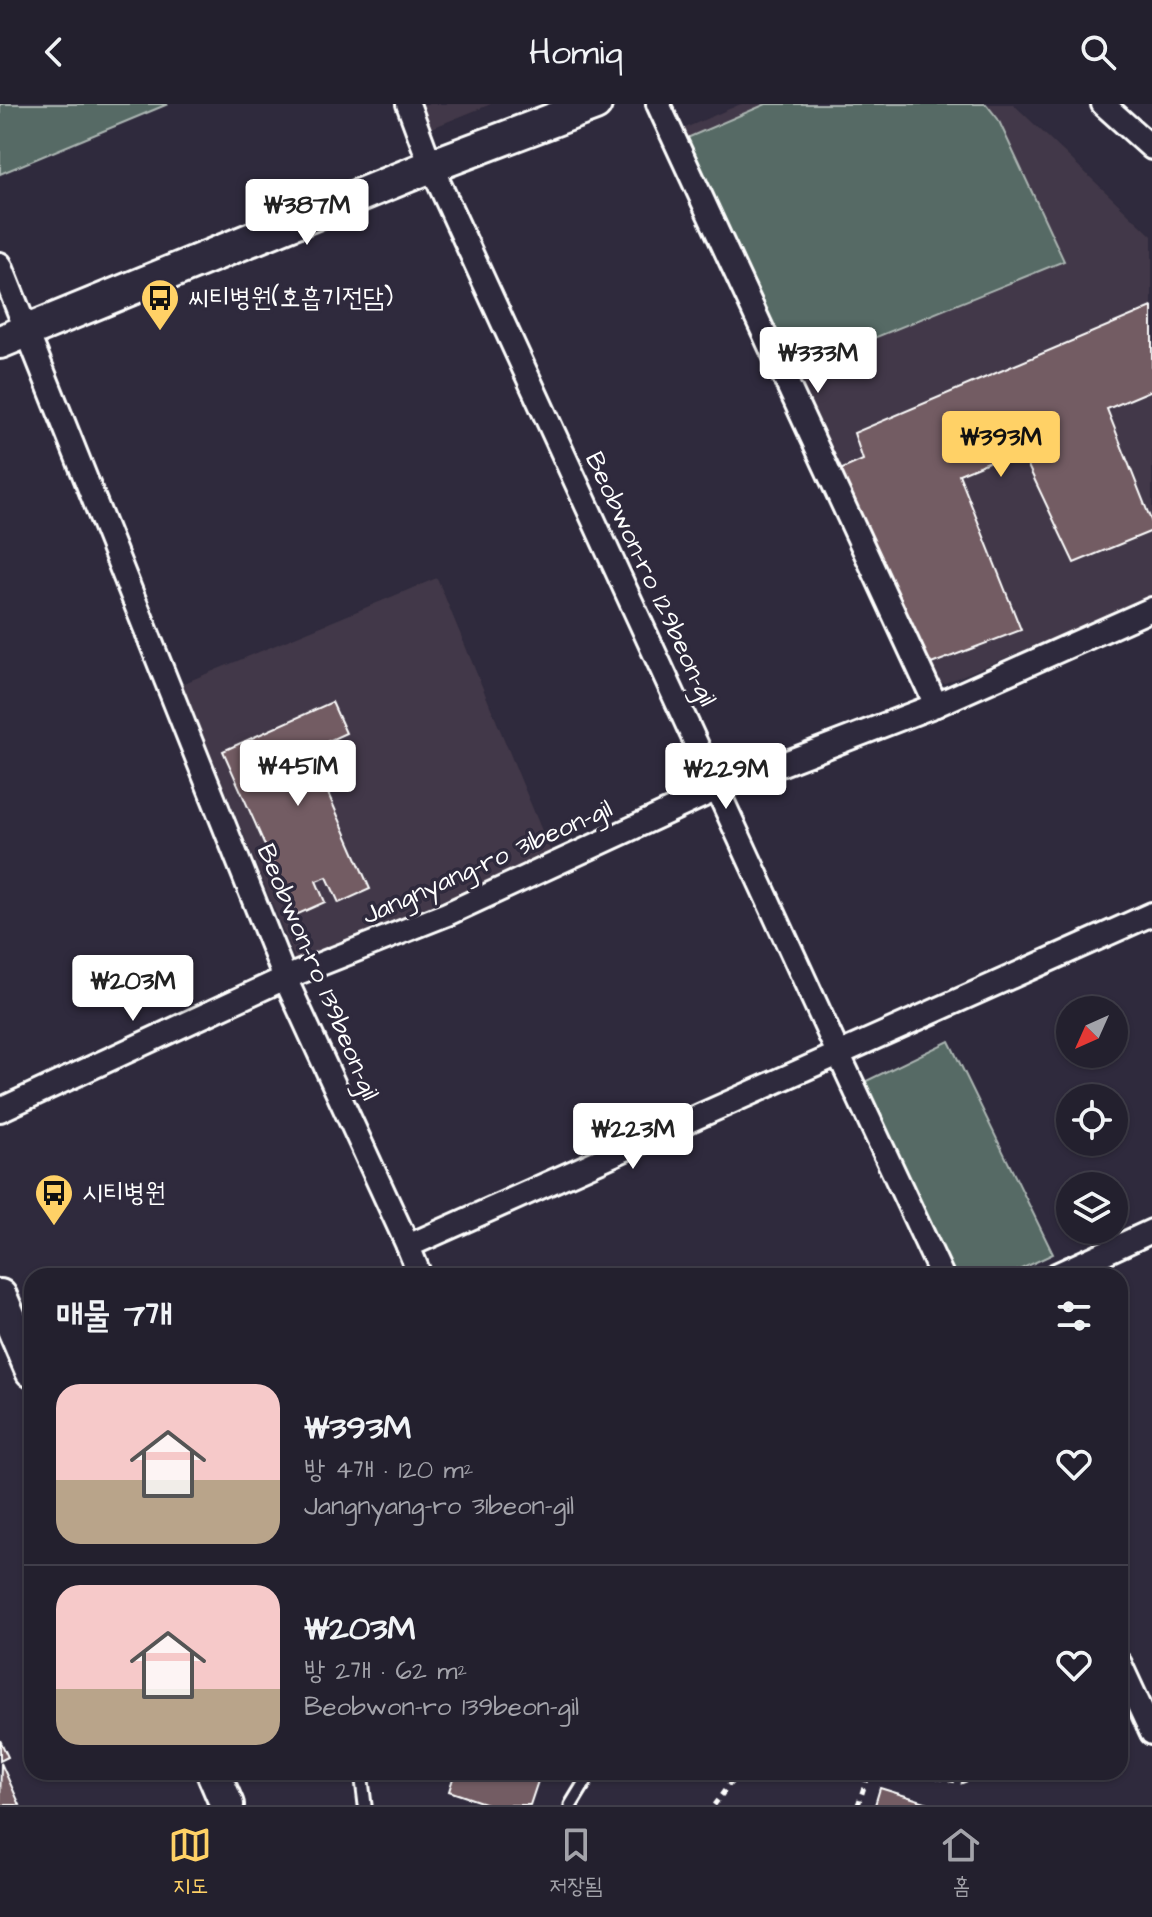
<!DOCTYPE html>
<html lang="ko">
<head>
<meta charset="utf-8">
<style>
	body { margin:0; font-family:"Architects Daughter","Poor Story",sans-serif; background:#2b2836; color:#f1f3f6; height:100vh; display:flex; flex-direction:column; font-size:30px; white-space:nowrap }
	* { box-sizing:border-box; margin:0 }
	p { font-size:26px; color:#a3a3aa }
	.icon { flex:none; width:44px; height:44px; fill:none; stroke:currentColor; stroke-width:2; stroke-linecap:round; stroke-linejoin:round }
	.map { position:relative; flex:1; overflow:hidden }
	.panel { position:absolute; left:24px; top:1164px; width:1104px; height:512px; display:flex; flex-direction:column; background:#23202e; border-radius:24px; box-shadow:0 2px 6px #0004,0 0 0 2px #403e4a }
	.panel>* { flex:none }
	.needle { width:52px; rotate:225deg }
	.controls { position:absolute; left:1056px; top:892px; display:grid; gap:16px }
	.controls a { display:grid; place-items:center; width:72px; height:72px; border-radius:50%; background:#23202e; box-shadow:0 2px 6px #0004,0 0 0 2px #403e4a; font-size:40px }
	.price { position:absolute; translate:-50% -68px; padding:0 18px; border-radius:8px; background:#fff; color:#222; font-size:26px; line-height:52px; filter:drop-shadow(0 2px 4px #0008) }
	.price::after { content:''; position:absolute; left:50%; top:48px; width:24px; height:18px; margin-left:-12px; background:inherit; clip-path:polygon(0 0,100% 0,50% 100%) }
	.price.on { background:#ffd166; color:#111 }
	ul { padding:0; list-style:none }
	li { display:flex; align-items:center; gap:24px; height:200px; padding:0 32px }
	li+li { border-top:2px solid #403e4a }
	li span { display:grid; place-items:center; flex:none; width:224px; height:160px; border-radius:24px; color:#555 }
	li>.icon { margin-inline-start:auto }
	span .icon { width:96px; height:96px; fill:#fffc; stroke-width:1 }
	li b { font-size:34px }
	h2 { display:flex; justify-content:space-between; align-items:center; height:96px; padding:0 32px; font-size:34px }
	header { display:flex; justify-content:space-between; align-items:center; height:104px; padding:0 32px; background:#23202e; font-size:36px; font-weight:600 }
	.tab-bar { display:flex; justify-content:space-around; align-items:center; height:112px; border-top:2px solid #403e4a; background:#23202e; font-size:22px; color:#a3a3aa }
	.tab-bar a { display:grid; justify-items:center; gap:4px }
	.tab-bar .on { color:#ffd166 }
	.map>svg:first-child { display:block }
</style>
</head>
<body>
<header><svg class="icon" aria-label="back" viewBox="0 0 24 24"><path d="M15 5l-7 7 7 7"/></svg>Homiq<svg class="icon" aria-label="search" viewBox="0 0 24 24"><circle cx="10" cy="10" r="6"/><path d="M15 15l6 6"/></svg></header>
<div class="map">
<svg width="1152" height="1701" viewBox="0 0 1152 1701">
	<rect width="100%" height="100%" fill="#2f2a3d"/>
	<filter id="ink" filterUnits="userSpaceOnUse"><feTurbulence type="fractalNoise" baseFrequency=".0125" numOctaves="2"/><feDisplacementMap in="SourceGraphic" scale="16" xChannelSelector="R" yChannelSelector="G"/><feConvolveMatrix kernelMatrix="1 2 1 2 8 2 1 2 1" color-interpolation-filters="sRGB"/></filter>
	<g filter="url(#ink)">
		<!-- built -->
		<g fill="#433948">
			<path d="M403 0H491L417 30Z"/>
			<path d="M741 0H1013L1152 132V493L945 579 924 578 669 40 683 25Z"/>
			<path d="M437 474 552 751 295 856 182 580Z"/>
		</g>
		<!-- green -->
		<g fill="#576b65" stroke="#abb5b2" stroke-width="2">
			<path d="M0 0H168L0 70Z"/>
			<path d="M766 0H986L998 15 1064 157 795 266 687 34Z"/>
			<path d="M949 937 1053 1150 1006 1172H946L854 983Z"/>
		</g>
		<!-- building -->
		<g fill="#735c63" stroke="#fff" stroke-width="2">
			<path d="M1152 203V286L1107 305 1152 419V427L1074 459 1020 345 959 370 1021 526 926 562 840 366 863 356 854 329Z"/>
			<path d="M332 598 346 629 309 646 370 785 339 799 327 773 316 777 325 798 296 811 223 647Z"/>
			<path d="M0 1636 8 1653 0 1657Z"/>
			<path d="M1 1659 20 1701H0Z"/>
			<path d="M455 1668H541L530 1701H490L449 1687Z"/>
			<path d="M880 1684 935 1701H875Z"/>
		</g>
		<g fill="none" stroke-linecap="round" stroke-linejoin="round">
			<!-- lane casing -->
			<g stroke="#fff" stroke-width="17">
				<g id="lane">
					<path d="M361 1668 365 1701"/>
					<path d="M571 1701 591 1668"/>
				</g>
			</g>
			<!-- street casing -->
			<g stroke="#fff" stroke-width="28">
				<g id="street">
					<path d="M408 0 431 62 839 951 942 1172"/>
					<path d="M658 0 936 601"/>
					<path d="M1103 0 1152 44"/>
					<path d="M0 160 285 874 408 1142 420 1172"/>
					<path d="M0 1006 285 874 447 810 717 685 936 601 1152 505"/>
					<path d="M408 1142 1152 810"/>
					<path d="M1054 1172 1152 1127"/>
					<path d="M1120 1560 1152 1629"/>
				</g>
			</g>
			<!-- secondary casing -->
			<g stroke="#fff" stroke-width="38">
				<g id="secondary">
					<path d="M0 238 431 62 595 0"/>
					<path d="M0 1192 32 1267"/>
					<path d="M213 1668 227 1701"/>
				</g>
			</g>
			<!-- path -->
			<g stroke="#fff" stroke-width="5" stroke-dasharray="6 6" stroke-linecap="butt">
				<path d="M914 1668 961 1678 986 1668"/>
				<path d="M714 1701 732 1677 735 1668"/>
				<path d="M858 1701 869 1668"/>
			</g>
			<!-- lane -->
			<use href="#lane" stroke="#2f2a3d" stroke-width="11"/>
			<!-- street -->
			<use href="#street" stroke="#2f2a3d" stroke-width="22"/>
			<!-- secondary -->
			<use href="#secondary" stroke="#2f2a3d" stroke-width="32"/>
		</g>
	</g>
	<!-- icons -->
	<defs>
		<g id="bus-pin" transform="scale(2)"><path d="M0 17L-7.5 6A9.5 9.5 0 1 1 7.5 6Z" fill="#ffd166" stroke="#2f2a3d"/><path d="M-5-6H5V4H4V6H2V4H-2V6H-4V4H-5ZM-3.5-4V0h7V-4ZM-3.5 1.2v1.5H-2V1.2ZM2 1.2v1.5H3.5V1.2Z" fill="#111"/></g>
	</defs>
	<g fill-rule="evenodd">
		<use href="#bus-pin" x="160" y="194"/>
		<use href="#bus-pin" x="54" y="1089"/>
	</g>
	<g text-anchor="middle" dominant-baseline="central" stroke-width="7" stroke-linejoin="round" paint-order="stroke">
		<!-- poi labels -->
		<g font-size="26" fill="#fff" stroke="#2f2a3d" text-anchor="start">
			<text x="188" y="194">씨티병원(호흡기전담)</text>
			<text x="82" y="1089">시티병원</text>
		</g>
		<!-- street labels -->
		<g font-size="26" fill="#fff" stroke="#2f2a3d">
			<text transform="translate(651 475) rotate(65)">Beobwon-ro 129beon-gil</text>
			<text transform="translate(487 758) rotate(-24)">Jangnyang-ro 31beon-gil</text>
			<text transform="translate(318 868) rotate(67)">Beobwon-ro 139beon-gil</text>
		</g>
	</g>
</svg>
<div class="controls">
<a><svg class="needle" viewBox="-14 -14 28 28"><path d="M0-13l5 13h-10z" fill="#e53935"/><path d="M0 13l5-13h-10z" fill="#a3a3aa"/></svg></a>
<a><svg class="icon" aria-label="locate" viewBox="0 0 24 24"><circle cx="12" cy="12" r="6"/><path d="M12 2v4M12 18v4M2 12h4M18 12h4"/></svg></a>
<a><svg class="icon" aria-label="layers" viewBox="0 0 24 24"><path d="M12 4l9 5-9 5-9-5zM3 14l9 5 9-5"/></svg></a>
</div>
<b class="price" style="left:307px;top:143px">₩387M</b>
<b class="price" style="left:818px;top:291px">₩333M</b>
<b class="price on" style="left:1001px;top:375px">₩393M</b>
<b class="price" style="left:298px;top:704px">₩451M</b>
<b class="price" style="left:726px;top:707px">₩229M</b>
<b class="price" style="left:133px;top:919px">₩203M</b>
<b class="price" style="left:633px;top:1067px">₩223M</b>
<section class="panel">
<h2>매물 7개<svg class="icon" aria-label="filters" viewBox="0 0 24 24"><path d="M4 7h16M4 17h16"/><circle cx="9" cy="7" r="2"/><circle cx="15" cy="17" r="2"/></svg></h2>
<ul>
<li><span style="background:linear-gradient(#f6c9c9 60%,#b9a48a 0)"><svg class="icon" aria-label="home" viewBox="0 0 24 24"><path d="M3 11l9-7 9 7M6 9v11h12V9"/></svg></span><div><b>₩393M</b><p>방 4개 · 120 m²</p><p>Jangnyang-ro 31beon-gil</p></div><svg class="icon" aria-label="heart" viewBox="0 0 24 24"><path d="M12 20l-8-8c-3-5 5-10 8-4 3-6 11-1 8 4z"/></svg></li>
<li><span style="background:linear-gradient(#f6c9c9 65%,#b9a48a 0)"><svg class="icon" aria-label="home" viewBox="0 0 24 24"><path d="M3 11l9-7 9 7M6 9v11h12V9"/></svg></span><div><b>₩203M</b><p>방 2개 · 62 m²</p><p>Beobwon-ro 139beon-gil</p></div><svg class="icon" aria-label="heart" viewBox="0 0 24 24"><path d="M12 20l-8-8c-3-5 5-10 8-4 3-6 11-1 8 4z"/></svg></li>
</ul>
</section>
</div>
<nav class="tab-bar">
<a class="on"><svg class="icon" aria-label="map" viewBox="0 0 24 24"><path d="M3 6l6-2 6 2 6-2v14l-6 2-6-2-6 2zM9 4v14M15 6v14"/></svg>지도</a>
<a><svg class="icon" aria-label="saved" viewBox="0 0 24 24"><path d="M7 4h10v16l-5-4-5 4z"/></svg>저장됨</a>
<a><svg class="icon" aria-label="home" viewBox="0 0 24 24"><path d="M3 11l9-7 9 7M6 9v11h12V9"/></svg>홈</a>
</nav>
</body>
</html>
